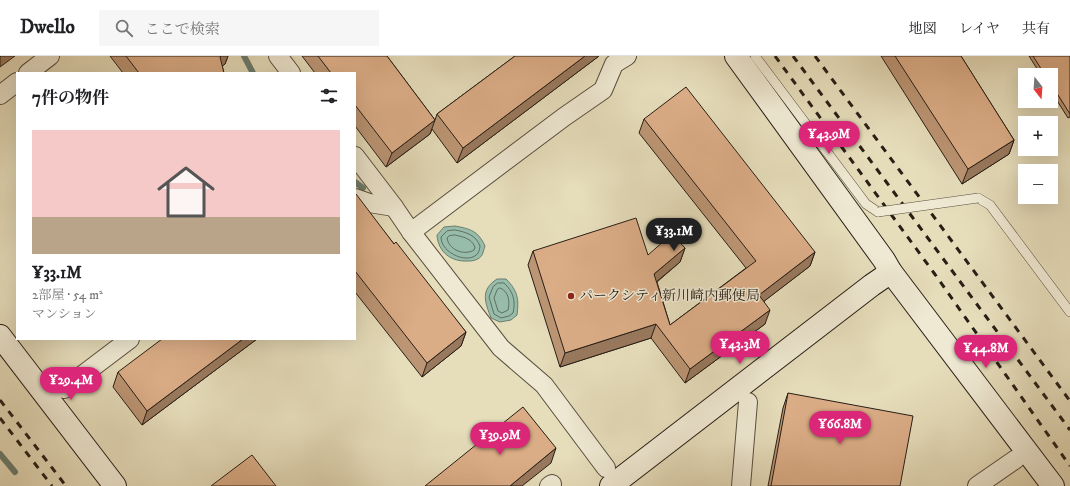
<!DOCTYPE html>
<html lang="ja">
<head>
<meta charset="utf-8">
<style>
	body { margin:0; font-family:"IM FELL DW Pica","Noto Serif JP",serif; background:#f6f6f6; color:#202124; height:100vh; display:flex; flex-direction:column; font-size:15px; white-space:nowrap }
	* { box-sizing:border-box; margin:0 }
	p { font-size:13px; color:#757577 }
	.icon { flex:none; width:22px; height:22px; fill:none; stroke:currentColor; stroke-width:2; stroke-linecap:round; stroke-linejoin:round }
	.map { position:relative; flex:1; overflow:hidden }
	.details { position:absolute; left:16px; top:16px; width:340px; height:268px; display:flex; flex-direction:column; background:#fff; border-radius:0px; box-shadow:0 4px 16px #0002 }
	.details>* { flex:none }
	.needle { width:26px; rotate:163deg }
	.fabs { position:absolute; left:1018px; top:12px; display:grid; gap:8px }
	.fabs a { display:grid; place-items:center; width:40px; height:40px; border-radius:0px; background:#fff; box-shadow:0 4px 16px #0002; font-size:20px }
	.price { position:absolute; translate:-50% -34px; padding:0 9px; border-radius:14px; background:#db2777; color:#fff; font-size:13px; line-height:26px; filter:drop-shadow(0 1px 2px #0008) }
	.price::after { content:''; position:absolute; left:50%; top:24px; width:12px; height:9px; margin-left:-6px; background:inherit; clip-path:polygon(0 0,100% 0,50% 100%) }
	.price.on { background:#222; color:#fff }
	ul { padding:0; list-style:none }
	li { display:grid; align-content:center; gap:8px; height:212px; padding:0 16px }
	li span { display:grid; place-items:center; height:124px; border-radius:0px; color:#555 }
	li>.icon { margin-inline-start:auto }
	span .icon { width:72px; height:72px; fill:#fffc; stroke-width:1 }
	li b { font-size:17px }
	h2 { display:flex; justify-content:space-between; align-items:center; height:48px; padding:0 16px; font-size:17px }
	header { display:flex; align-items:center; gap:24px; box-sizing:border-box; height:56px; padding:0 20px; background:#fff; border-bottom:1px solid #e0e0e0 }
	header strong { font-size:19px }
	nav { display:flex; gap:22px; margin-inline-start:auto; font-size:14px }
	.search { width:280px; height:36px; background:#f6f6f6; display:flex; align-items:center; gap:10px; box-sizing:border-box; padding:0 14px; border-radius:0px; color:#757577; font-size:15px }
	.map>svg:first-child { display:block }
</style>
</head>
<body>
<header>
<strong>Dwello</strong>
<div class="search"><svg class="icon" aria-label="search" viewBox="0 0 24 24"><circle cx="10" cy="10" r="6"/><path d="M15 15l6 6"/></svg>ここで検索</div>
<nav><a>地図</a><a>レイヤ</a><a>共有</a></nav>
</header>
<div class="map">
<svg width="1070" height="430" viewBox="0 0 1070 430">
	<rect width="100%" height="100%" fill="#e6ddbb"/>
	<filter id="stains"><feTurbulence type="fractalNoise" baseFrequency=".005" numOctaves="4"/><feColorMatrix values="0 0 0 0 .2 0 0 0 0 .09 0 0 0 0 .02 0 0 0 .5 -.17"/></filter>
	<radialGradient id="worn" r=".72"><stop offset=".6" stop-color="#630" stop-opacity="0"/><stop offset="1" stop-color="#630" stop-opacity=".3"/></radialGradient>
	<!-- water -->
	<g fill="#97bdaa" stroke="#6b7d6f">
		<path d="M455 170C471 173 478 175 485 190 484 193 483 197 482 199 479 204 473 205 468 205 451 206 438 196 437 179L444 171Z"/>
		<path d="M497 223H506C518 235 519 243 517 259L511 264 500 266 491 262C485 246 480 234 497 223Z"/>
	</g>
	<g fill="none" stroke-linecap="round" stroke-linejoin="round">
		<!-- shore -->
		<g stroke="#606e60" stroke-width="1">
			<path d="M455 174C466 176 476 179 480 190 480 191 479 196 478 197 470 209 441 198 441 181L447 175Z"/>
			<path d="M455 179C463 181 471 182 475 191L474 194C464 200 449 194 447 182L449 180Z"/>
			<path d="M498 227H504C513 235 516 245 513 257L509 260 501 262 494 258 489 241 493 231Z"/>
			<path d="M500 232C509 235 510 246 508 254L502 257 498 255 494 242 497 234Z"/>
		</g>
		<!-- stream -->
		<g stroke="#6b7d6f" stroke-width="6">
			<path d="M244 0 253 17"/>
			<path d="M355 126 363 132"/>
			<path d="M0 398 15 416"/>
		</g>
		<!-- lane casing -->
		<g stroke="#584e3f" stroke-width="10">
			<g id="lane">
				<path d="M755 0 866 148 878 156"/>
				<path d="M978 142 990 149 1070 256"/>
			</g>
		</g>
		<!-- street casing -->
		<g stroke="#584e3f" stroke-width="20">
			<g id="street">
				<path d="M278 0 291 17"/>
				<path d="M28 17 50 0"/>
				<path d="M0 39 17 26"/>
				<path d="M355 100 394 151 411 176 501 292 544 329 606 412"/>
				<path d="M355 142 369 147 394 151"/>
				<path d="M411 176 564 61 603 34 614 8 627 0"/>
				<path d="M64 333 130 283"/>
				<path d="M549 430 552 428"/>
				<path d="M741 430 748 346"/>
				<path d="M977 430 1016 403"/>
			</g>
		</g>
		<!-- secondary casing -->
		<g stroke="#281e16" stroke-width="24">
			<g id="secondary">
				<path d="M736 0 884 204 891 216 1053 430"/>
				<path d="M0 280 115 430"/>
				<path d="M611 430 872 229 891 216"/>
			</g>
		</g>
		<!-- lane -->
		<use href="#lane" stroke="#efe9d3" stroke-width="9"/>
		<!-- street -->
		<use href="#street" stroke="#efe9d3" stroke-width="18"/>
		<!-- secondary -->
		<use href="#secondary" stroke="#efe9d3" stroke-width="22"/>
		<!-- rail -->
		<g stroke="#281e16" stroke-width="3" stroke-dasharray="7 7" stroke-linecap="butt">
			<path d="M775 0 934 217 1070 410"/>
			<path d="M793 0 1070 374"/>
			<path d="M815 0 1070 345"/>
			<path d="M0 344 66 430"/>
			<path d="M0 362 52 430"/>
		</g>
		<!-- lane-bridge casing -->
		<g stroke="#584e3f" stroke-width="10" stroke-linecap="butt">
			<path id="lane-bridge" d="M878 156 978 142"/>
		</g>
		<!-- lane-bridge -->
		<use href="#lane-bridge" stroke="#efe9d3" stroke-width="9"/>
	</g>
	<!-- wall -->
	<g fill="#bc9574" stroke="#281e16">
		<path d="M110 0H228L225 8 222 10 224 17H123Z"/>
		<path d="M302 0H387L435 64 437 58 515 0H599L457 107 432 73 430 78 386 111 355 70V17H315Z"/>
		<path d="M881 0H961L1014 84 1009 98 962 128Z"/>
		<path d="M1029 0H1070V61L1068 62 1051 35V19H1041Z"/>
		<path d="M644 63 815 196 810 210 764 245 765 268 685 327 651 282 560 311 528 209 533 195 648 199 685 192 680 206 657 226 670 269 746 212 639 77Z"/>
		<path d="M355 139 394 188 466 276 461 290 422 321 355 236Z"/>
		<path d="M257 283 142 369 113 331 118 316Z"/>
		<path d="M788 337 900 430H768L783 352Z"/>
	</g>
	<!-- shaded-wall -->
	<g fill="#99795e" stroke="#281e16">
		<path d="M1 0H15L0 11V1Z"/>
		<path d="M221 0H228L225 8 215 16 220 1Z"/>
		<path d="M585 0H599L457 107 463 92Z"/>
		<path d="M435 64 430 78 386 111 392 97Z"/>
		<path d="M1014 84 1009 98 962 128 968 113Z"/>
		<path d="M685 192 680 206 649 232 654 218Z"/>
		<path d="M815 196 810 210 754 253 759 239Z"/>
		<path d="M770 254 765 268 685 327 690 313Z"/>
		<path d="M656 268 651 282 560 311 565 297Z"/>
		<path d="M466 276 461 290 422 321 427 307Z"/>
		<path d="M243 283H257L142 369 147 355Z"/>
		<path d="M556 392 551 407 522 430H510Z"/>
	</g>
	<!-- building -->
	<g fill="#dbad87" stroke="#281e16">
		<path d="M126 0H221L220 1 224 17H139Z"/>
		<path d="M318 0H387L435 64 392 97 355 49V17H331Z"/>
		<path d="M515 0H585L463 92 437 58Z"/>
		<path d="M895 0H961L1014 84 968 113Z"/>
		<path d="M1033 0H1070V58L1051 28V19H1045Z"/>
		<path d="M686 31 815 196 759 239 770 254 690 313 656 268 565 297 533 195 636 162 648 199 672 178 685 192 654 218 670 269 756 205 644 63Z"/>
		<path d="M356 138 394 188 396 186 466 276 427 307 355 215V139Z"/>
		<path d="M162 283H243L147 355 118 316Z"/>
		<path d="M788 337 913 360 900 430H771Z"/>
		<path d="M523 351 556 392 510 430H425Z"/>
		<path d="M252 399 276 430H211Z"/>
	</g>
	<!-- markers -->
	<circle fill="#8f2418" stroke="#efe9d3" stroke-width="1.5" cx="571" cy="240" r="4"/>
	<g text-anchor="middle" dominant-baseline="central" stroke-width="3" stroke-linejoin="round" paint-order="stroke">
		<!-- poi labels -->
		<g font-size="14" fill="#281e16" stroke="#efe9d3" text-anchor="start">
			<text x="579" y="240">パークシティ新川崎内郵便局</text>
		</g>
	</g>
	<rect width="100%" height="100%" filter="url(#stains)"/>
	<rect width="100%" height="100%" fill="url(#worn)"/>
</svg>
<div class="fabs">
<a><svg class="needle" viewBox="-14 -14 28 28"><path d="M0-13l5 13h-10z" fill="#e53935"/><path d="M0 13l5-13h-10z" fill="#757577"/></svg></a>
<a>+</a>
<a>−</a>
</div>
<b class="price" style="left:829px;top:99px">¥43.9M</b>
<b class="price on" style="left:674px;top:196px">¥33.1M</b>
<b class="price" style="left:740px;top:309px">¥43.3M</b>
<b class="price" style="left:986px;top:313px">¥44.8M</b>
<b class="price" style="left:71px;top:345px">¥29.4M</b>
<b class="price" style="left:840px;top:389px">¥66.8M</b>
<b class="price" style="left:500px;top:400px">¥39.9M</b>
<section class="details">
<h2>7件の物件<svg class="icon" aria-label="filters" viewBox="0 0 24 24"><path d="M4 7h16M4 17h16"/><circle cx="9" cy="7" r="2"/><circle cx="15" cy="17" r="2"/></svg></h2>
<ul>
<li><span style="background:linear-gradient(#f6c9c9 70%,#b9a48a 0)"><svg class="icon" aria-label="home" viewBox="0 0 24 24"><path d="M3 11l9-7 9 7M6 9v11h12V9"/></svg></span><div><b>¥33.1M</b><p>2部屋 · 54 m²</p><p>マンション</p></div></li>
</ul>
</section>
</div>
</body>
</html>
